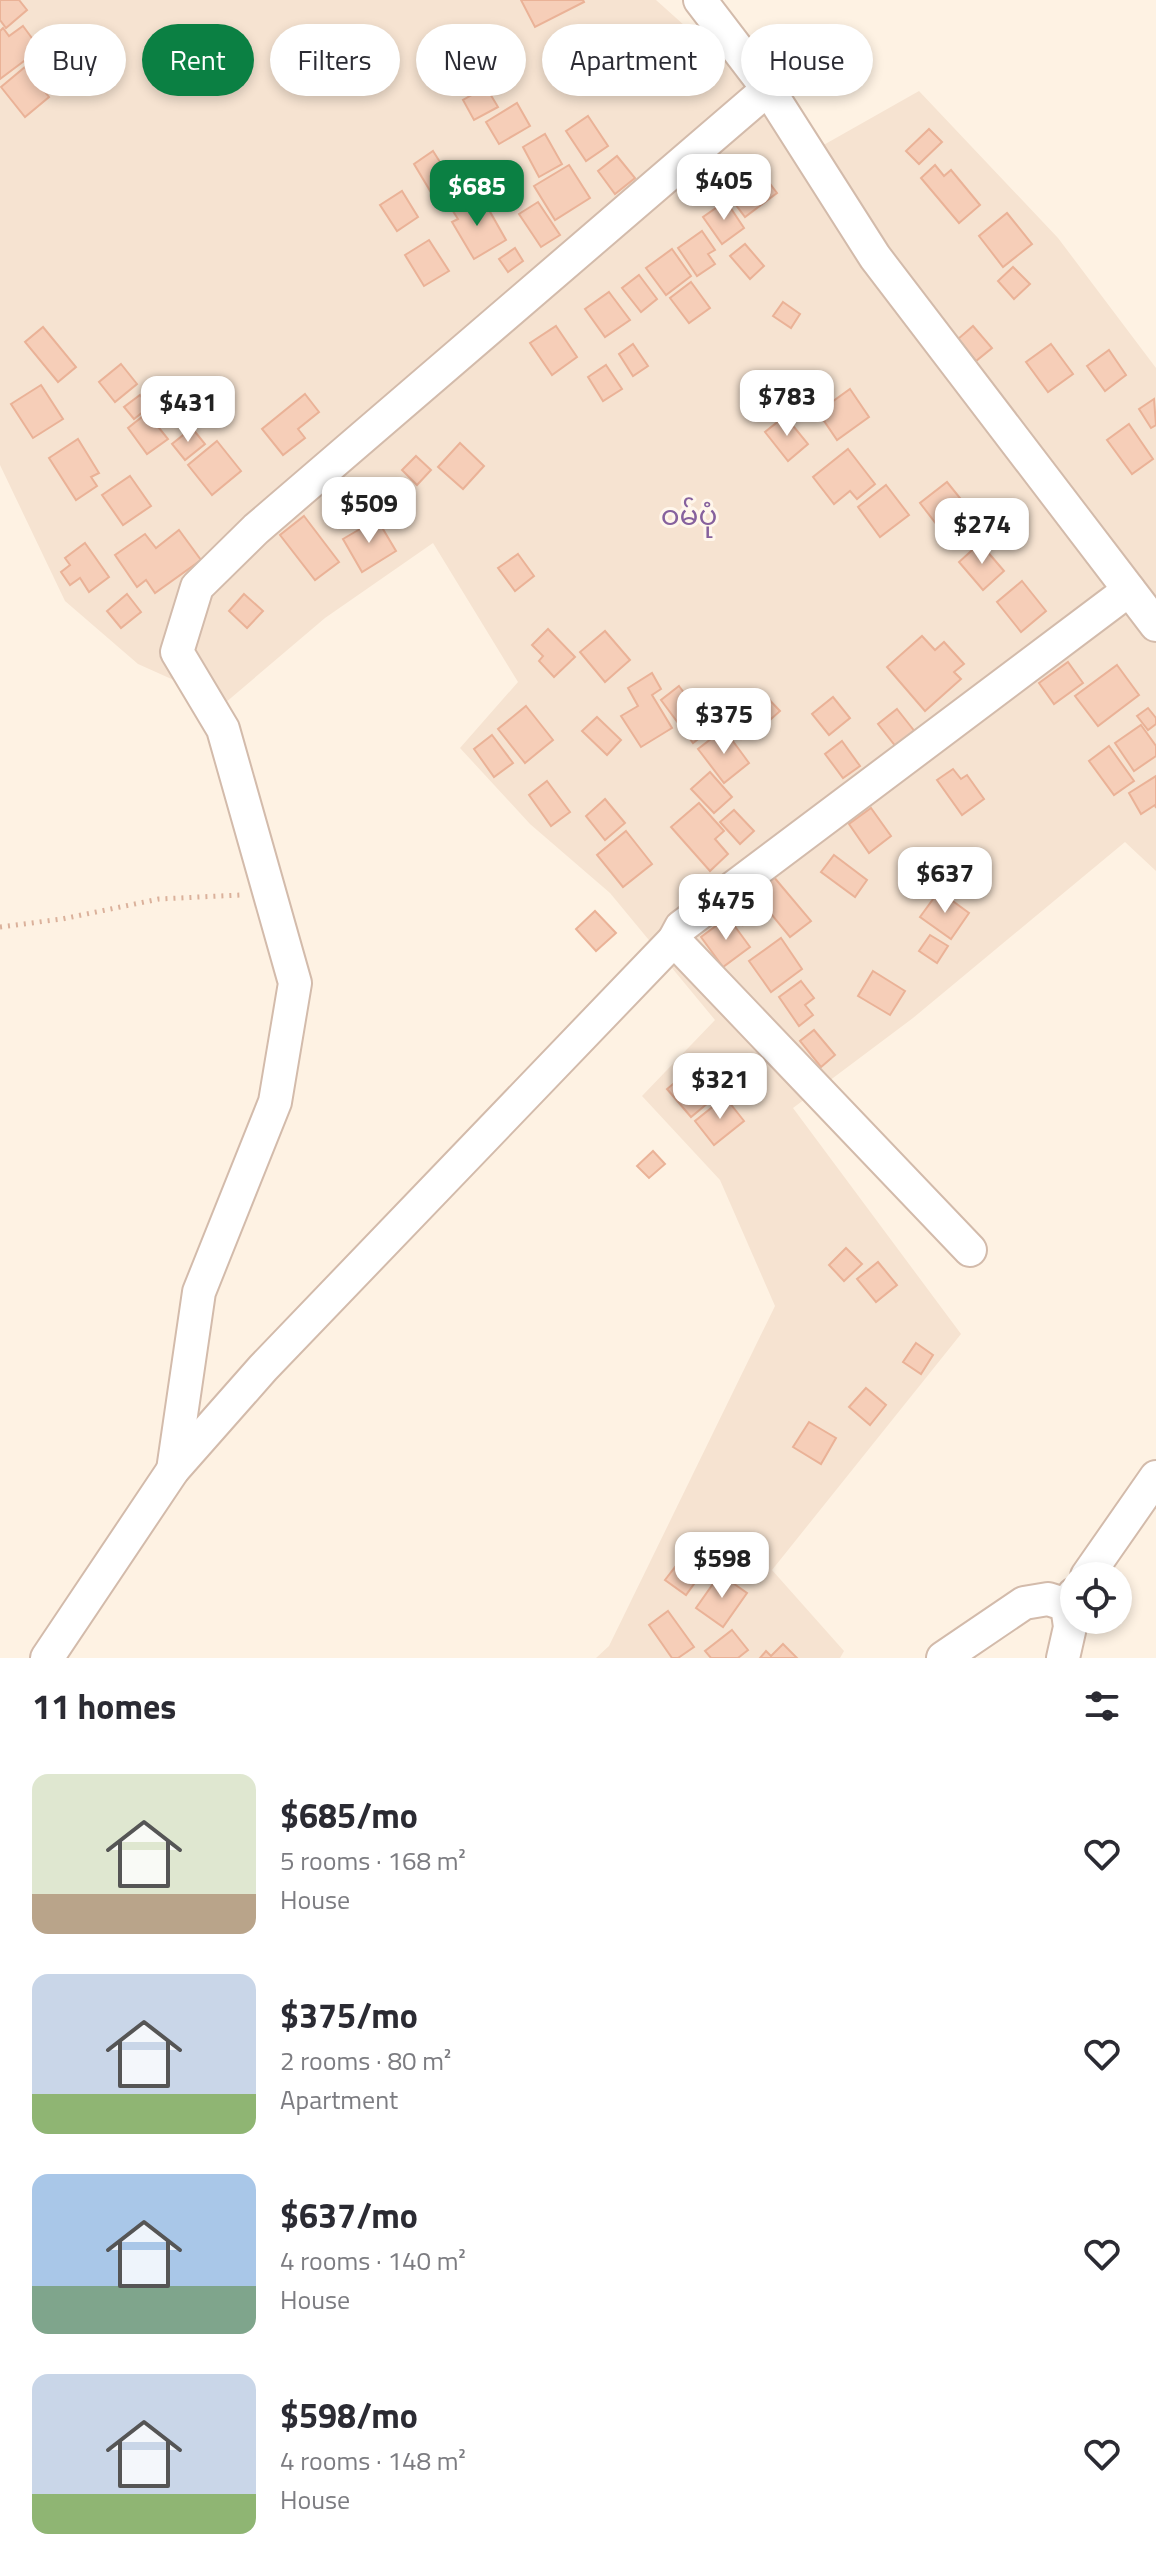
<!DOCTYPE html>
<html lang="en">
<head>
<meta charset="utf-8">
<style>
	body { margin:0; font-family:"Titillium Web","Noto Sans Myanmar",sans-serif; background:#f2f2f3; color:#2b2b33; height:100vh; display:flex; flex-direction:column; font-size:30px; white-space:nowrap }
	* { box-sizing:border-box; margin:0 }
	p { font-size:26px; color:#7c7c81 }
	.icon { flex:none; width:44px; height:44px; fill:none; stroke:currentColor; stroke-width:2; stroke-linecap:round; stroke-linejoin:round }
	.map { position:relative; height:1658px; overflow:hidden }
	.panel { display:flex; flex-direction:column; background:#fff; flex:1 }
	.panel>* { flex:none }
	.hud { position:absolute; left:24px; top:24px; width:1108px; height:72px; display:flex; gap:16px }
	.controls { position:absolute; left:1060px; top:1562px; display:grid; gap:16px }
	.controls a { display:grid; place-items:center; width:72px; height:72px; border-radius:50%; background:#fff; box-shadow:0 4px 12px #0003; font-size:40px }
	.price { position:absolute; translate:-50% -68px; padding:0 18px; border-radius:16px; background:#fff; color:#222; font-size:26px; line-height:52px; filter:drop-shadow(0 2px 4px #0008) }
	.price::after { content:''; position:absolute; left:50%; top:48px; width:24px; height:18px; margin-left:-12px; background:inherit; clip-path:polygon(0 0,100% 0,50% 100%) }
	.price.selected { background:#0b8043; color:#fff }
	ul { padding:0; list-style:none }
	li { display:flex; align-items:center; gap:24px; height:200px; padding:0 32px }
	li span { display:grid; place-items:center; flex:none; width:224px; height:160px; border-radius:16px; color:#555 }
	li>.icon { margin-inline-start:auto }
	span .icon { width:96px; height:96px; fill:#fffc; stroke-width:1 }
	li b { font-size:34px }
	h2 { display:flex; justify-content:space-between; align-items:center; height:96px; padding:0 32px; font-size:34px }
	.chip { padding:0 28px; border-radius:36px; background:#fff; box-shadow:0 4px 12px #0003; font-size:28px; line-height:72px }
	.chip.selected { background:#0b8043; color:#fff }
	.map>svg:first-child { display:block }
</style>
</head>
<body>
<div class="map">
<svg width="1156" height="1658" viewBox="0 0 1156 1658">
	<rect width="100%" height="100%" fill="#fef2e3"/>
	<!-- residential -->
	<path fill="#f6e3d1" d="M0 0H656L820 147 919 91 1058 238 1156 368V871L1125 842 913 1018 793 1108 961 1334 772 1570 844 1651 840 1658H596L609 1646 775 1306 720 1180 642 1096 715 1020 610 893 530 824 460 748 518 682 433 543 325 618 225 703 138 664 65 601 0 465Z"/>
	<!-- building -->
	<g fill="#f6ceb8" stroke="#eab297" stroke-width="2">
		<path d="M0 0H19L27 10 6 28 0 20Z"/>
		<path d="M521 0H583L584 2 535 27Z"/>
		<path d="M23 26 40 49 0 79V31L3 28 9 36Z"/>
		<path d="M25 67 49 97 25 117 1 87Z"/>
		<path d="M486 87 498 107 474 120 463 100Z"/>
		<path d="M517 103 530 126 499 144 486 122Z"/>
		<path d="M588 116 608 146 586 161 566 131Z"/>
		<path d="M929 129 942 142 919 164 906 151Z"/>
		<path d="M545 134 562 164 539 177 523 147Z"/>
		<path d="M433 151 452 181 432 194 414 164Z"/>
		<path d="M617 156 635 178 615 194 598 171Z"/>
		<path d="M752 160 777 193 745 217 720 184Z"/>
		<path d="M569 165 590 198 555 220 534 186Z"/>
		<path d="M935 165 944 176 951 170 980 205 959 223 921 178Z"/>
		<path d="M402 191 418 217 397 231 380 205Z"/>
		<path d="M469 198 475 209 485 203 506 240 474 259 452 222 458 219 451 208Z"/>
		<path d="M726 201 744 228 722 244 703 217Z"/>
		<path d="M538 202 560 235 541 247 519 214Z"/>
		<path d="M1007 213 1032 244 1003 267 979 236Z"/>
		<path d="M702 231 715 250 708 254 715 264 697 276 678 248Z"/>
		<path d="M429 240 449 271 424 286 405 255Z"/>
		<path d="M745 244 764 266 750 279 730 256Z"/>
		<path d="M515 248 523 261 508 272 499 259Z"/>
		<path d="M672 249 691 276 666 295 646 268Z"/>
		<path d="M1013 267 1030 284 1014 299 998 281Z"/>
		<path d="M639 275 657 299 641 312 622 288Z"/>
		<path d="M691 282 710 308 689 323 670 298Z"/>
		<path d="M609 292 630 320 605 337 585 309Z"/>
		<path d="M783 302 800 314 791 328 773 316Z"/>
		<path d="M556 326 577 357 552 375 530 343Z"/>
		<path d="M973 326 992 348 976 361 958 339Z"/>
		<path d="M43 327 76 367 58 382 25 342Z"/>
		<path d="M633 344 648 366 633 376 619 354Z"/>
		<path d="M1051 344 1073 374 1048 392 1026 362Z"/>
		<path d="M1109 350 1126 375 1105 391 1087 366Z"/>
		<path d="M121 364 137 384 115 402 99 382Z"/>
		<path d="M606 365 622 389 603 401 588 377Z"/>
		<path d="M41 385 63 419 33 438 11 404Z"/>
		<path d="M850 389 869 417 837 440 818 412Z"/>
		<path d="M305 394 319 412 298 429 305 438 283 455 262 429Z"/>
		<path d="M140 395 149 407 134 419 124 407Z"/>
		<path d="M1154 399 1156 425 1151 428 1139 409Z"/>
		<path d="M147 413 168 439 147 454 128 428Z"/>
		<path d="M785 416 808 444 788 461 765 432Z"/>
		<path d="M1129 424 1153 459 1132 474 1107 440Z"/>
		<path d="M192 428 205 444 185 460 172 444Z"/>
		<path d="M78 439 99 473 91 477 97 486 76 500 49 458Z"/>
		<path d="M217 441 241 471 212 495 188 465Z"/>
		<path d="M460 443 484 466 463 489 438 467Z"/>
		<path d="M848 449 875 484 857 499 850 491 834 504 813 477Z"/>
		<path d="M416 456 431 470 417 485 402 470Z"/>
		<path d="M130 476 151 506 123 525 102 495Z"/>
		<path d="M947 482 972 513 944 534 920 503Z"/>
		<path d="M886 485 909 515 880 537 858 507Z"/>
		<path d="M304 516 339 562 315 580 280 535Z"/>
		<path d="M377 519 396 551 362 572 343 539Z"/>
		<path d="M179 530 201 560 155 593 146 580 137 587 115 555 145 534 156 548Z"/>
		<path d="M85 543 109 577 89 592 80 578 70 585 61 572 70 565 65 558Z"/>
		<path d="M980 543 1004 571 983 590 959 562Z"/>
		<path d="M518 554 534 576 515 591 498 568Z"/>
		<path d="M1022 581 1046 611 1021 632 997 602Z"/>
		<path d="M127 594 141 612 121 628 107 611Z"/>
		<path d="M244 594 263 611 247 628 229 611Z"/>
		<path d="M548 629 575 657 554 677 539 661 543 656 532 645Z"/>
		<path d="M605 631 630 660 605 682 580 652Z"/>
		<path d="M922 636 935 650 944 642 964 664 954 672 961 679 925 711 887 667Z"/>
		<path d="M1068 662 1083 683 1054 704 1039 683Z"/>
		<path d="M1117 665 1139 695 1098 726 1075 696Z"/>
		<path d="M652 673 661 689 652 695 672 728 641 747 621 716 638 706 628 688Z"/>
		<path d="M679 686 711 729 693 743 661 700Z"/>
		<path d="M761 691 780 711 761 728 743 707Z"/>
		<path d="M833 697 850 718 829 735 812 714Z"/>
		<path d="M526 706 553 740 525 763 498 729Z"/>
		<path d="M1148 708 1156 718V724L1148 730 1137 716Z"/>
		<path d="M737 709 754 725 741 739 724 722Z"/>
		<path d="M897 709 916 733 897 748 878 724Z"/>
		<path d="M597 717 621 740 607 755 582 731Z"/>
		<path d="M1141 725 1156 746V756L1134 771 1115 743Z"/>
		<path d="M724 729 749 763 724 783 698 749Z"/>
		<path d="M492 735 513 763 494 777 474 749Z"/>
		<path d="M842 741 860 766 843 778 825 754Z"/>
		<path d="M1109 746 1134 781 1114 795 1089 761Z"/>
		<path d="M953 769 961 779 967 775 984 799 962 815 937 780Z"/>
		<path d="M710 772 732 797 714 813 691 789Z"/>
		<path d="M1156 776V808L1155 805 1141 814 1129 793Z"/>
		<path d="M547 781 570 812 551 826 529 795Z"/>
		<path d="M605 799 625 823 605 840 586 816Z"/>
		<path d="M699 803 724 831 715 839 728 854 710 871 671 827Z"/>
		<path d="M871 808 891 836 869 853 849 824Z"/>
		<path d="M734 810 754 831 740 844 720 822Z"/>
		<path d="M626 831 652 864 623 887 597 855Z"/>
		<path d="M834 855 867 880 855 897 821 872Z"/>
		<path d="M773 876 811 921 790 937 754 893Z"/>
		<path d="M743 891 760 911 743 925 727 904Z"/>
		<path d="M939 891 969 913 951 939 920 917Z"/>
		<path d="M595 911 616 933 596 951 576 929Z"/>
		<path d="M728 917 750 947 723 967 701 937Z"/>
		<path d="M930 935 948 946 937 963 919 951Z"/>
		<path d="M781 938 802 969 771 992 749 961Z"/>
		<path d="M873 971 905 991 890 1015 858 996Z"/>
		<path d="M801 981 814 998 805 1005 813 1015 799 1026 779 997Z"/>
		<path d="M814 1030 835 1055 821 1067 800 1041Z"/>
		<path d="M695 1066 719 1094 691 1117 667 1089Z"/>
		<path d="M725 1097 744 1121 714 1145 695 1121Z"/>
		<path d="M653 1151 665 1164 649 1178 637 1166Z"/>
		<path d="M846 1248 862 1264 844 1281 829 1265Z"/>
		<path d="M878 1262 897 1285 876 1302 857 1279Z"/>
		<path d="M916 1343 933 1355 921 1374 903 1362Z"/>
		<path d="M866 1388 886 1405 870 1425 849 1407Z"/>
		<path d="M809 1422 836 1438 821 1464 793 1447Z"/>
		<path d="M679 1562 699 1577 686 1595 665 1580Z"/>
		<path d="M720 1574 747 1593 723 1627 696 1608Z"/>
		<path d="M668 1611 694 1647 678 1658H672L649 1625Z"/>
		<path d="M732 1630 748 1650 738 1658H711L705 1651Z"/>
		<path d="M783 1644 797 1658H760L766 1651 771 1656Z"/>
	</g>
	<g fill="none" stroke-linecap="round" stroke-linejoin="round">
		<!-- street casing -->
		<g stroke="#d3bbab" stroke-width="36">
			<g id="street">
				<path d="M700 0 768 89 875 257 1156 625"/>
				<path d="M970 1250 674 940 681 927 1129 590"/>
				<path d="M173 1470 199 1292 275 1102 295 983 223 729 177 652 197 587 256 529 768 89"/>
				<path d="M1087 1576 1156 1477"/>
				<path d="M47 1658 173 1470 263 1368 674 940"/>
				<path d="M943 1658 1024 1603 1048 1599 1067 1605"/>
				<path d="M1063 1658 1070 1627 1067 1605 1074 1594"/>
			</g>
		</g>
		<!-- path -->
		<path stroke="#dbb19b" stroke-width="5" stroke-dasharray="2 6" stroke-linecap="butt" d="M0 927 62 919 159 899 240 895"/>
		<!-- street -->
		<use href="#street" stroke="#fff" stroke-width="32"/>
	</g>
	<g text-anchor="middle" dominant-baseline="central" stroke-width="6" stroke-linejoin="round" paint-order="stroke">
		<!-- quarter labels -->
		<g font-size="28" fill="#86619d" stroke="#fff6eb">
			<text x="689" y="514">ဝမ်ပုံ</text>
		</g>
	</g>
</svg>
<div class="controls">
<a><svg class="icon" aria-label="locate" viewBox="0 0 24 24"><circle cx="12" cy="12" r="6"/><path d="M12 2v4M12 18v4M2 12h4M18 12h4"/></svg></a>
</div>
<b class="price" style="left:724px;top:222px">$405</b>
<b class="price selected" style="left:477px;top:228px">$685</b>
<b class="price" style="left:787px;top:438px">$783</b>
<b class="price" style="left:188px;top:444px">$431</b>
<b class="price" style="left:369px;top:545px">$509</b>
<b class="price" style="left:982px;top:566px">$274</b>
<b class="price" style="left:724px;top:756px">$375</b>
<b class="price" style="left:945px;top:915px">$637</b>
<b class="price" style="left:726px;top:942px">$475</b>
<b class="price" style="left:720px;top:1121px">$321</b>
<b class="price" style="left:722px;top:1600px">$598</b>
<div class="hud">
<a class="chip">Buy</a>
<a class="chip selected">Rent</a>
<a class="chip">Filters</a>
<a class="chip">New</a>
<a class="chip">Apartment</a>
<a class="chip">House</a>
</div>
</div>
<section class="panel">
<h2>11 homes<svg class="icon" aria-label="filters" viewBox="0 0 24 24"><path d="M4 7h16M4 17h16"/><circle cx="9" cy="7" r="2"/><circle cx="15" cy="17" r="2"/></svg></h2>
<ul>
<li><span style="background:linear-gradient(#dfe7d0 75%,#b9a48a 0)"><svg class="icon" aria-label="home" viewBox="0 0 24 24"><path d="M3 11l9-7 9 7M6 9v11h12V9"/></svg></span><div><b>$685/mo</b><p>5 rooms · 168 m²</p><p>House</p></div><svg class="icon" aria-label="heart" viewBox="0 0 24 24"><path d="M12 20l-8-8c-3-5 5-10 8-4 3-6 11-1 8 4z"/></svg></li>
<li><span style="background:linear-gradient(#c9d6e8 75%,#8fb573 0)"><svg class="icon" aria-label="home" viewBox="0 0 24 24"><path d="M3 11l9-7 9 7M6 9v11h12V9"/></svg></span><div><b>$375/mo</b><p>2 rooms · 80 m²</p><p>Apartment</p></div><svg class="icon" aria-label="heart" viewBox="0 0 24 24"><path d="M12 20l-8-8c-3-5 5-10 8-4 3-6 11-1 8 4z"/></svg></li>
<li><span style="background:linear-gradient(#a9c7e8 70%,#7fa58c 0)"><svg class="icon" aria-label="home" viewBox="0 0 24 24"><path d="M3 11l9-7 9 7M6 9v11h12V9"/></svg></span><div><b>$637/mo</b><p>4 rooms · 140 m²</p><p>House</p></div><svg class="icon" aria-label="heart" viewBox="0 0 24 24"><path d="M12 20l-8-8c-3-5 5-10 8-4 3-6 11-1 8 4z"/></svg></li>
<li><span style="background:linear-gradient(#c9d6e8 75%,#8fb573 0)"><svg class="icon" aria-label="home" viewBox="0 0 24 24"><path d="M3 11l9-7 9 7M6 9v11h12V9"/></svg></span><div><b>$598/mo</b><p>4 rooms · 148 m²</p><p>House</p></div><svg class="icon" aria-label="heart" viewBox="0 0 24 24"><path d="M12 20l-8-8c-3-5 5-10 8-4 3-6 11-1 8 4z"/></svg></li>
</ul>
</section>
</body>
</html>
